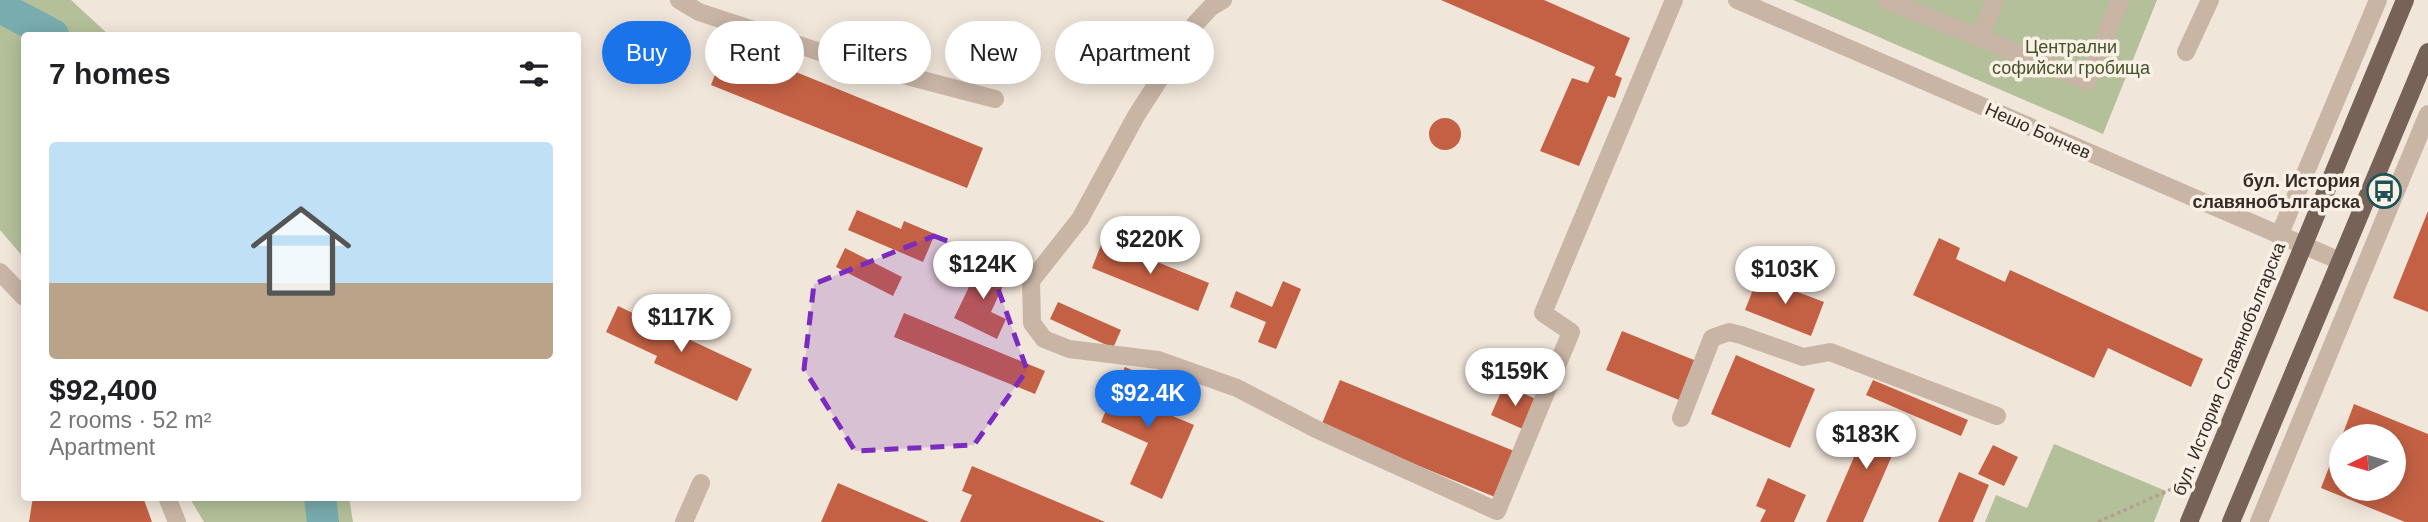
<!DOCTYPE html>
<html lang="en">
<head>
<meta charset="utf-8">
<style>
	body { margin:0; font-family:Helvetica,sans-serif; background:#f2f2f2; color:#202124; height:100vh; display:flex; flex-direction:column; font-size:26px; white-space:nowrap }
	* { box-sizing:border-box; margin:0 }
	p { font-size:23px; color:#757577 }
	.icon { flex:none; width:38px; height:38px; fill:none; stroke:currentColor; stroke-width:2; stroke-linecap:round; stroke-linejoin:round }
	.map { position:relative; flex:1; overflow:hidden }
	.drawer { position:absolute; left:21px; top:32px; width:560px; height:469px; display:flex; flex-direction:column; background:#fff; border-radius:7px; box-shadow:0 4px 18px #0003 }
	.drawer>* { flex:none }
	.banner { position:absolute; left:602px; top:21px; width:665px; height:63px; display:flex; gap:14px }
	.needle { width:46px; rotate:265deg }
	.controls { position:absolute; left:2329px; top:424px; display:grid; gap:14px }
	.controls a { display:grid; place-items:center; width:77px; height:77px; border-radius:50%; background:#fff; box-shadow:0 4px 18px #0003; font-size:35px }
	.price { position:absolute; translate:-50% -60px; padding:0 16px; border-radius:24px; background:#fff; color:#222; font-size:23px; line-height:46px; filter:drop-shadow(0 2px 4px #0008) }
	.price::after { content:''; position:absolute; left:50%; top:42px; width:21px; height:16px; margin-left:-10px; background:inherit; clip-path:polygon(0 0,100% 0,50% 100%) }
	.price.selected { background:#1a73e8; color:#fff }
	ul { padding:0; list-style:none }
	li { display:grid; align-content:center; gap:14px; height:371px; padding:0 28px }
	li+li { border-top:2px solid #e0e0e0 }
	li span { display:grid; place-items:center; height:217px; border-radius:7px; color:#555 }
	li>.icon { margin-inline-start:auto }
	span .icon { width:126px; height:126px; fill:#fffc; stroke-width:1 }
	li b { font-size:30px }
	h2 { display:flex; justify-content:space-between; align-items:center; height:84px; padding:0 28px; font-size:30px }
	.chip { padding:0 24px; border-radius:32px; background:#fff; box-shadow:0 4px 18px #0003; font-size:24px; line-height:63px }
	.chip.selected { background:#1a73e8; color:#fff }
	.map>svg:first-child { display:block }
</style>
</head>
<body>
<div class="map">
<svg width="2428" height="522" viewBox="0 0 2428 522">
	<rect width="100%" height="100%" fill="#f1e6da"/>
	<!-- green -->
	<g fill="#b4c09a">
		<path d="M0 0H71L109 35H24V258L0 230Z"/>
		<path d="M1793 0H2157L2103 134Z"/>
		<path d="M2054 444 2166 491 2154 522H1985L1996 495 2027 508Z"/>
		<path d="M189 497H349L353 522H204Z"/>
	</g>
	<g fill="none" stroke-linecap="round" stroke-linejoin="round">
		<!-- river -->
		<g stroke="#79acae" stroke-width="32">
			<path d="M0 7 53 35"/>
			<path d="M320 497 323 522"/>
		</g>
	</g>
	<!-- building -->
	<g fill="#c46144">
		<path d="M1441 0H1544L1630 38 1615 75 1622 78 1615 98 1608 96 1579 166 1540 151 1572 78 1588 83 1595 67Z"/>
		<path d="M727 44 983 148 967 188 711 85Z"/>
		<circle cx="1445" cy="134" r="16"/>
		<path d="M857 210 901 229 904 221 935 234 923 262 848 230Z"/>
		<path d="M2428 211V312L2393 298Z"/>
		<path d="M1939 238 1960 248 1956 259 2005 282 2010 270 2203 359 2191 387 2108 348 2094 378 1913 295Z"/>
		<path d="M1103 240 1209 283 1198 311 1092 268Z"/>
		<path d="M845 248 902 277 893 296 836 267Z"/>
		<path d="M981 262 1008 275 991 312 1006 319 997 339 954 318Z"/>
		<path d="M1758 277 1824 302 1811 336 1745 310Z"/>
		<path d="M1283 281 1301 289 1276 349 1258 342 1266 322 1230 307 1236 291 1272 307Z"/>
		<path d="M1058 302 1121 330 1113 348 1050 319Z"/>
		<path d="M618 306 752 369 737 401 654 363 657 356 606 332Z"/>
		<path d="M904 313 1045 371 1035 394 894 337Z"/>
		<path d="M1622 331 1699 362 1684 402 1606 370Z"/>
		<path d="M1736 355 1815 389 1790 448 1711 414Z"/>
		<path d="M1125 367 1164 384 1154 408 1194 425 1162 499 1130 484 1148 443 1101 422Z"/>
		<path d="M1340 380 1514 451 1495 497 1321 426Z"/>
		<path d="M1873 380 1968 420 1961 436 1866 395Z"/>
		<path d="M1504 385 1538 400 1525 430 1491 415Z"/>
		<path d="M2354 404 2428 434V522H2405L2321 488 2341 436 2342 488H2394V436H2342Z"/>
		<path d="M1873 413 1905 426 1863 522H1826Z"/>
		<path d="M1993 445 2018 457 2004 486 1978 474Z"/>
		<path d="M972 466 1105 522H960L972 495 962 491Z"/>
		<path d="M1959 472 1989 485 1973 522H1938Z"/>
		<path d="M1768 478 1806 495 1794 522H1760L1766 510 1756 506Z"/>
		<path d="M838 483 929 522H821Z"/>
		<path d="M33 497H143L152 522H29Z"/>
	</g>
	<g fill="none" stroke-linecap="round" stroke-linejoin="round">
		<!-- path -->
		<path stroke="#b59f90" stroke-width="3.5" stroke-dasharray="3.5 3.5" stroke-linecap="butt" d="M2098 522 2176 487"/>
		<!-- minor -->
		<g stroke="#c9b5a6" stroke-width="18">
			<path d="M679 0 699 12 838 58 995 99"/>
			<path d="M1223 0 1211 7 1195 24 1136 116 1080 219 1031 281 1032 323 1044 339 1069 349 1158 360 1237 388 1316 429 1497 511 1571 332 1543 313 1674 0"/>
			<path d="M1737 0 2340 261"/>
			<path d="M1886 0 1980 38 1995 0"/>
			<path d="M1980 38 2087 81 2120 0"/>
			<path d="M2186 52 2210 0"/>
			<path d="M2279 236 2378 0"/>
			<path d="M0 272 24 297"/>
			<path d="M1681 418 1712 338 1729 332 1741 335 1803 357 1830 352 1997 416"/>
			<path d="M167 497 177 522"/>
			<path d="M684 522 701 483"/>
			<path d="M2259 522 2428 114"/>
		</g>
		<!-- major -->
		<g stroke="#776258" stroke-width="18">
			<path d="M2189 522 2405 0"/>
			<path d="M2231 522 2428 52"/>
		</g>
	</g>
	<!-- marked area -->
	<path fill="#7b2cbf" fill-opacity="0.2" stroke="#7b2cbf" stroke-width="5" stroke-dasharray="14 9" stroke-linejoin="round" d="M934 236 986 255 1027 370 974 445 855 451 804 369 814 284Z"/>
	<!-- icons -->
	<defs>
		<g id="bus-ring" transform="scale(1.75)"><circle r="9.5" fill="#f9f0e6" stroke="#1d5356" stroke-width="1.5"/><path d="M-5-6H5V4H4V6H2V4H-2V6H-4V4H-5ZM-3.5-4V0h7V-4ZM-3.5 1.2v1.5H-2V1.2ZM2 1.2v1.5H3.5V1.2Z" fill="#1d5356"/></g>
	</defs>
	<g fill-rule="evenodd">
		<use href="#bus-ring" x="2384" y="191"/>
	</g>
	<g text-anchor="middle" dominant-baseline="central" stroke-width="7" stroke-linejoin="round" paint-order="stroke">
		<!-- park labels -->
		<g font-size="18" fill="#45532b" stroke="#f9f0e6">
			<text x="2071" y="47">Централни<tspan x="2071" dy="21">софийски гробища</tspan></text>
		</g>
		<!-- street labels -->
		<g font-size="18" fill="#352b27" stroke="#f9f0e6">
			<text transform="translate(2038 131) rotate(24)">Нешо Бончев</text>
			<text transform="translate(2229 369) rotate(-68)">бул. История Славянобългарска</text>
		</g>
		<!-- poi labels -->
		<g font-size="18" font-weight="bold" fill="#352b27" stroke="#f9f0e6" text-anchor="end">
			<text x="2360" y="181">бул. История<tspan x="2360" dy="21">славянобългарска</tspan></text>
		</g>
	</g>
</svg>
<div class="controls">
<a><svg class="needle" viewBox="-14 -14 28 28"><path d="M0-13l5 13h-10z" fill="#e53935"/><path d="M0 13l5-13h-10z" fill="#757577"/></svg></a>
</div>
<b class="price" style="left:1150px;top:276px">$220K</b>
<b class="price" style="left:983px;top:301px">$124K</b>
<b class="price" style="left:1785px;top:306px">$103K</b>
<b class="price" style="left:681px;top:354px">$117K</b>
<b class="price" style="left:1515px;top:408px">$159K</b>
<b class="price selected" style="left:1148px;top:430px">$92.4K</b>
<b class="price" style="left:1866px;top:471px">$183K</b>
<div class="banner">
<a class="chip selected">Buy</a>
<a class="chip">Rent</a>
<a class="chip">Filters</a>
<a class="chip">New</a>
<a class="chip">Apartment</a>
</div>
<section class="drawer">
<h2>7 homes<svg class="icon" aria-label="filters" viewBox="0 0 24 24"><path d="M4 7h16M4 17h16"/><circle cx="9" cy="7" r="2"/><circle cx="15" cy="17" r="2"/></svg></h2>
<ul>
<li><span style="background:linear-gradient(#bfe0f5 65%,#b9a48a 0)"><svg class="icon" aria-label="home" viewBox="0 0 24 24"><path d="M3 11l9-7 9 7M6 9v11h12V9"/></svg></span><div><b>$92,400</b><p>2 rooms · 52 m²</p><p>Apartment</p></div></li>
</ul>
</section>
</div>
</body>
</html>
